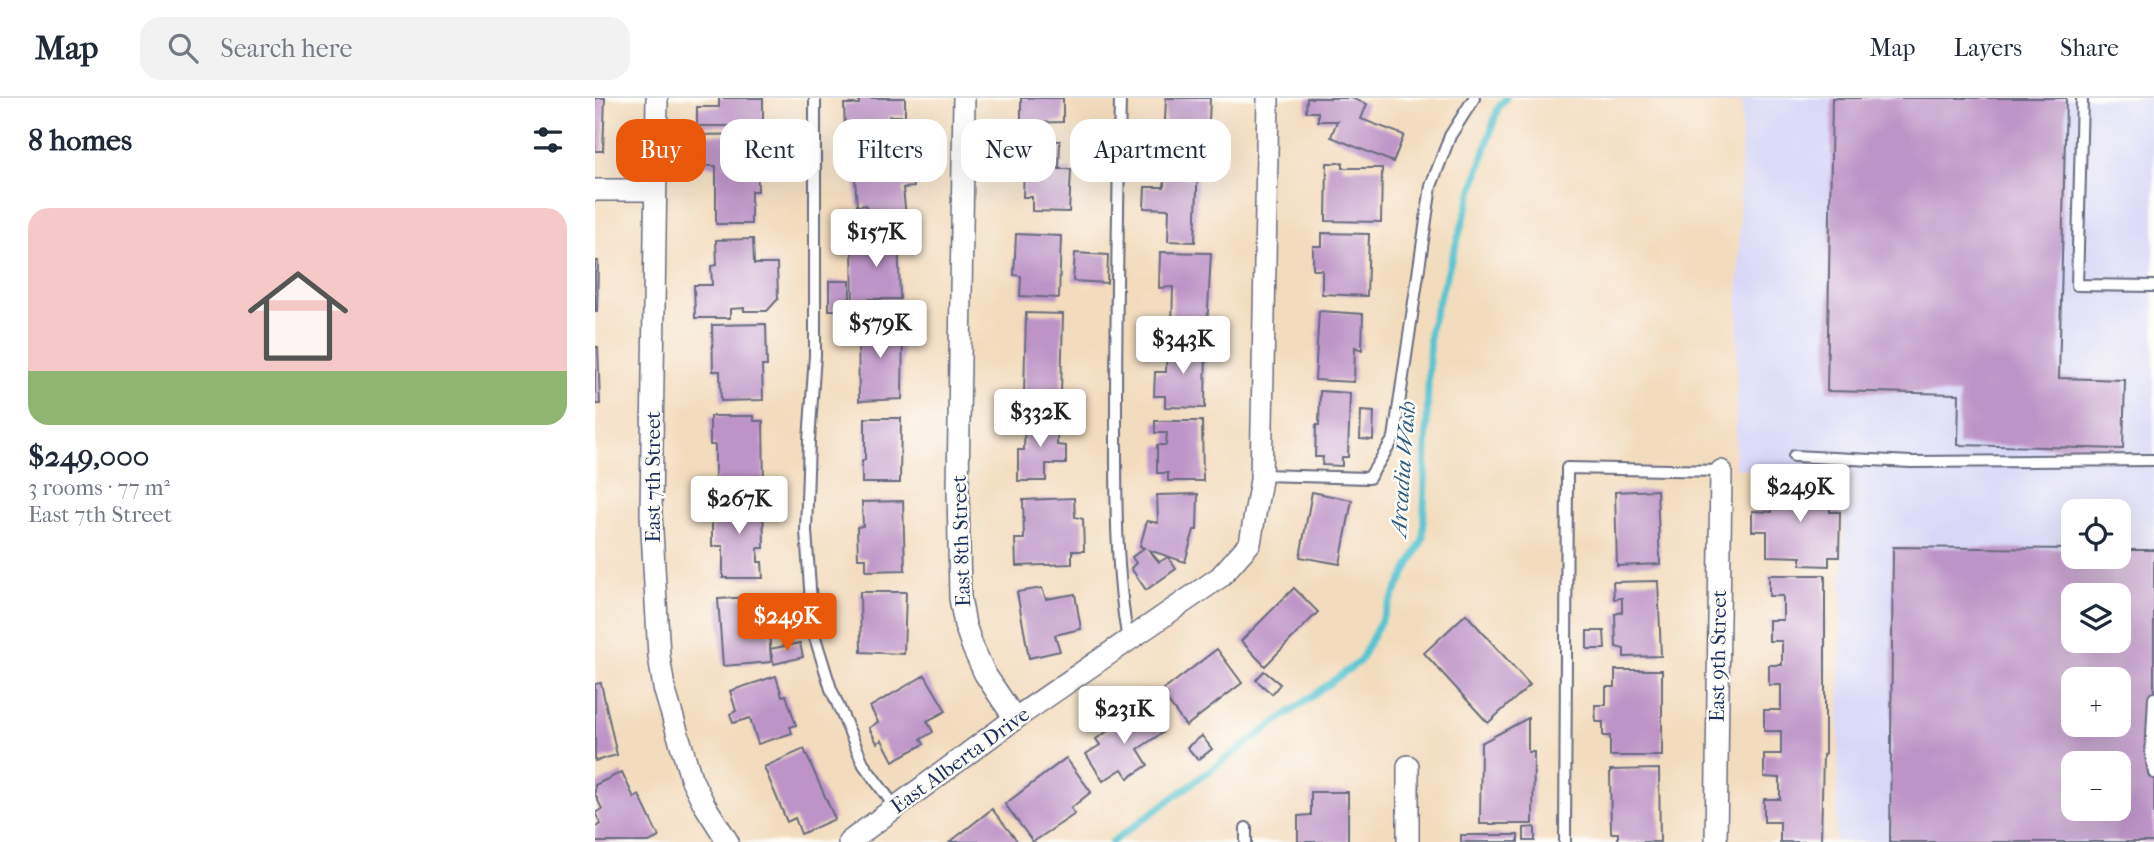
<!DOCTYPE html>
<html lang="en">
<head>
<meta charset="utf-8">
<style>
	body { margin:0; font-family:"IM FELL French Canon",serif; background:#f2f2f3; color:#1f2937; height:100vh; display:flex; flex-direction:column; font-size:26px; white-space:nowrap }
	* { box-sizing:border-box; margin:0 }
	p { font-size:23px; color:#747a83 }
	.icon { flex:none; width:38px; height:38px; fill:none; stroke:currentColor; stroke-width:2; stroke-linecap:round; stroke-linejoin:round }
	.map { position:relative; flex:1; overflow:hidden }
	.drawer { display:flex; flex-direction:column; background:#fff; width:595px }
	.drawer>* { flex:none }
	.hud { position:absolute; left:21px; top:21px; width:665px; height:63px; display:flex; gap:14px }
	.tools { position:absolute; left:1466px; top:401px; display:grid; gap:14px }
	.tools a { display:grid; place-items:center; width:70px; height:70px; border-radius:14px; background:#fff; box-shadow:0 7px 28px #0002; font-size:35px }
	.price { position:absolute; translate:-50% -60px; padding:0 16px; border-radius:7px; background:#fff; color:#222; font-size:23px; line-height:46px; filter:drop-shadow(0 2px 4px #0008) }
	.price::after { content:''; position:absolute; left:50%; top:42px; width:21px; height:16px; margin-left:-10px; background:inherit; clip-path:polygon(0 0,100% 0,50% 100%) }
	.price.selected { background:#ea580c; color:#fff }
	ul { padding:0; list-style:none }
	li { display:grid; align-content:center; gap:14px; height:371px; padding:0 28px }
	li span { display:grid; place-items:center; height:217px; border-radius:21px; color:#555 }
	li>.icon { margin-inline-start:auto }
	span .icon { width:126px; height:126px; fill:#fffc; stroke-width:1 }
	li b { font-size:30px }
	h2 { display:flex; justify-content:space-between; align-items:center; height:84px; padding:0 28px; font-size:30px }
	.chip { padding:0 24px; border-radius:21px; background:#fff; box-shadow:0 7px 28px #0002; font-size:24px; line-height:63px }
	.chip.selected { background:#ea580c; color:#fff }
	header { display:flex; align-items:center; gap:42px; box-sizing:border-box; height:98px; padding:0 35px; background:#fff; border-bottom:2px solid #e0e1e3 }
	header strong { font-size:33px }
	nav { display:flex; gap:38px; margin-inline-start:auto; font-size:24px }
	.search { width:490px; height:63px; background:#f2f2f3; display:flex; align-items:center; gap:18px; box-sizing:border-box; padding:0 24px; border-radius:21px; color:#747a83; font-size:26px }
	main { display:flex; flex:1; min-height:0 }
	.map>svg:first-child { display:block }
</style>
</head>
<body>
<header>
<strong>Map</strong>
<div class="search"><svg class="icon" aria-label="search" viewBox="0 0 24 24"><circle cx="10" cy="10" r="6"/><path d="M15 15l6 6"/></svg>Search here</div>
<nav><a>Map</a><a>Layers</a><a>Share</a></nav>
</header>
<main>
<section class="drawer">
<h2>8 homes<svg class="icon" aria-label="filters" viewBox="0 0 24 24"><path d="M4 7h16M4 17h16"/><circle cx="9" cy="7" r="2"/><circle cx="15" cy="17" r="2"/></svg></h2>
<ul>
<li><span style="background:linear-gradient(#f6c9c9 75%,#8fb573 0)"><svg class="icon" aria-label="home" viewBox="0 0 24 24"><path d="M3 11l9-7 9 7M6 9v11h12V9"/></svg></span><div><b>$249,000</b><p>3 rooms · 77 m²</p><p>East 7th Street</p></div></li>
</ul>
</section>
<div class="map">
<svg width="1559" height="744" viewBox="0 0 1559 744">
	<rect width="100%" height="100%" fill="#fdfcf7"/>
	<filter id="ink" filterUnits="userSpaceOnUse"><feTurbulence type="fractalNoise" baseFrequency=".0143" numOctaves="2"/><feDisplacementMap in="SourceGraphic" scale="14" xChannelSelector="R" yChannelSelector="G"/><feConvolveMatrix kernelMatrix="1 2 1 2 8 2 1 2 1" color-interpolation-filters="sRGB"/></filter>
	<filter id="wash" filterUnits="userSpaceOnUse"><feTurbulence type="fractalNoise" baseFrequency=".00686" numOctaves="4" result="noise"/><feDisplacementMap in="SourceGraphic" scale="28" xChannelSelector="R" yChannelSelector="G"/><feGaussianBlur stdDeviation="1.57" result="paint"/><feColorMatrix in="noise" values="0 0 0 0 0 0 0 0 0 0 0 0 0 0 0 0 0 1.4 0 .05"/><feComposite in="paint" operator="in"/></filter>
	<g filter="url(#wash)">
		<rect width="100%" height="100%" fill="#f3dcbd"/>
		<!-- built -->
		<path fill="#d8d7f8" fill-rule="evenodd" d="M1147 0H1559V744H1241L1250 381 1140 370ZM1479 413H1524V458H1479ZM1479 497H1524V542H1479ZM1479 581H1524V626H1479ZM1479 665H1524V710H1479Z"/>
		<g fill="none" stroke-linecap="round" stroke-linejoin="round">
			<!-- stream -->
			<path stroke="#58c4d0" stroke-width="7" d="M517 744 765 563 828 441 835 231 903 10 911 0"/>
		</g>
		<g id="blocks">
			<!-- building -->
			<g fill="#be94c8" fill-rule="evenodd">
				<path d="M0 0H10L8 53H0Z"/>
				<path d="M124 0H168V28H102V9H124Z"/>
				<path d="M264 0H310V18H294V31L250 33 249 6H264Z"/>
				<path d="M426 0H468V24L426 25Z"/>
				<path d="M571 0H615L613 44 569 47Z"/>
				<path d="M712 0H756L772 6 766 21 809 37 798 64 736 39 742 23H723V14H711Z"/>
				<path d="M1237 0H1471L1464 280 1530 282 1528 351 1363 347 1364 296 1232 293Z"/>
				<path d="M315 35 319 89 308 90 311 119 272 122 271 107 262 108 257 39Z"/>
				<path d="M162 36 163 93H156V126H121V68H100V37Z"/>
				<path d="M430 42 465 43 464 71H476L474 114 437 113V99H428Z"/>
				<path d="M570 64 603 65 600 144 573 143 574 111 549 110 550 89H569Z"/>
				<path d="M732 65H748V70H787L786 124 731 123Z"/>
				<path d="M303 135 305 201H274L275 210H258L257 147H267V136Z"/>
				<path d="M727 135 774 136 772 198 727 196V172H718V148H727Z"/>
				<path d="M421 136 466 138 464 200 425 198 426 178 419 177Z"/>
				<path d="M158 141 159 166H182L183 201 172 213H149V210L135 211V220H100L99 187H117L116 168 122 167 121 142Z"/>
				<path d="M565 154 616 155 612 229 577 230 578 189 564 190Z"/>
				<path d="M480 155 513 157 512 185 478 183Z"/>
				<path d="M0 163H3L2 213H0Z"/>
				<rect x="234" y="183" width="21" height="29"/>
				<path d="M724 213 768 216 767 252 760 249 759 284 720 282Z"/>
				<path d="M431 215 468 216 466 296H429Z"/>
				<path d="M308 223 307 301 264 303 263 224Z"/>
				<path d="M171 226 172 268H167L168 302 126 303 125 273H118L117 227Z"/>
				<path d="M572 244 611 245 610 310 570 309V298H559L560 274H571Z"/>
				<path d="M0 249H3L5 306H0Z"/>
				<path d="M725 293 755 295 753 359H747V368L727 367 728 359H720L721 327H724Z"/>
				<path d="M766 313 779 314 778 342 765 341Z"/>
				<path d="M115 318H159V323H168L169 390 120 391V347H115Z"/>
				<path d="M270 320H306L305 385H267V363L270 362Z"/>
				<path d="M430 320H462V347L471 348V366H451V383H423V352H429Z"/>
				<path d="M560 323H607L608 383H573V375H562V347H571L572 335H560Z"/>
				<path d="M1178 381 1204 382V389L1231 390 1230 399H1235V414H1245L1244 459H1234V468L1206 467V459L1172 458V433H1157V413L1177 414Z"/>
				<path d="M1062 392 1065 466 1022 468 1020 394Z"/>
				<path d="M717 394 757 402 745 466 705 459Z"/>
				<path d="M603 396 602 432H599L590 464 554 452 564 464 573 459 581 471 551 492 536 470 541 465 537 459 549 450 545 448 552 423 563 425 562 397Z"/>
				<path d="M479 400 480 419 488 421 489 453H477V466L421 468 420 441H429L428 402Z"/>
				<path d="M117 402H168L169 450H163V464H167L168 480H128V448H117Z"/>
				<path d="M308 403 310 472 271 473V460H263L262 429 268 428 267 404Z"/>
				<path d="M1298 449 1479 451V458H1524V452H1559V744H1295ZM1479 497H1524V542H1479ZM1479 581H1524V626H1479ZM1479 665H1524V710H1479Z"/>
				<path d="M1174 477H1230V656L1228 657 1226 744H1185V724H1169V701H1185V680L1169 679V656H1186V633H1169V612H1186V587H1174V567H1187V543H1174V522H1188V498H1174Z"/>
				<path d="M1063 483 1066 558 1029 559V551L1021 549 1020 516 1027 514V500L1019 501 1018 484Z"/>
				<path d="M447 490 451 501 480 496 486 531 460 537 465 553 434 560 422 494Z"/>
				<path d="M699 490 723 514 670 568 646 543Z"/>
				<path d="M265 494H311L309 556 266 554Z"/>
				<path d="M172 498 176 564 128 568 123 501Z"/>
				<path d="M871 516 935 587 893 625 829 555Z"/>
				<path d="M992 533H1009L1010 551H992Z"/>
				<path d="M205 545 208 559 179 566 175 551Z"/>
				<path d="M622 551 647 585 591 628 566 594Z"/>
				<path d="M1020 572H1067V658H1015V638H1008V624H1001L1000 607H1011V589H1020Z"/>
				<path d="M669 573 685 586 677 596 661 582Z"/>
				<path d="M330 577 351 613 332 623 338 634 326 641 329 646 298 663 287 642 282 645 274 630 283 624 275 609Z"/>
				<path d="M181 578 187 598 191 597 201 627 195 629 197 635 163 646 155 620 138 625 135 616 141 613 135 593Z"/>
				<path d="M6 585 22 657 0 663V586Z"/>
				<path d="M550 608 567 635 543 651 553 667 533 680 527 671 508 683 491 656 505 647 501 641Z"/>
				<path d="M933 620V654H939L938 726H885L886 645Z"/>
				<path d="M607 638 617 651 603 662 592 649Z"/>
				<path d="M209 651 240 721 206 736 200 720 192 724 169 669Z"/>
				<path d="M471 660 496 694 476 710 480 716 438 744 410 706Z"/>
				<path d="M1064 671 1065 744H1023V735H1016L1015 672Z"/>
				<path d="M27 674 39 700 44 697 64 739 54 744H0V729L6 726 0 715 7 711 0 696V687Z"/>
				<path d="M716 694H753V744H703V718L716 717Z"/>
				<path d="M397 711 423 744H355Z"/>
				<path d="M940 729V743H929V730Z"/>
				<rect x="866" y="737" width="57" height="7"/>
			</g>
		</g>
	</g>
	<g filter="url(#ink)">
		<use href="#blocks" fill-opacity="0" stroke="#676c7f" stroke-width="2"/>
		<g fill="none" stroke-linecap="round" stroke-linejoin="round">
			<!-- lane casing -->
			<g stroke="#676c7f" stroke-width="14">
				<g id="lane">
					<path d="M220 0V257L214 343 211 433 218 533 236 591 269 667 300 709"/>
					<path d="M525 0C523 107 521 213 521 320 521 394 520 469 533 543"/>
					<path d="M1487 0 1482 187 1559 188"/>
					<path d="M1199 358 1316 364 1559 362"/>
					<path d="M666 377 774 380 799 340 836 88 855 38 879 0"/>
					<path d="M1559 600 1556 657 1559 675"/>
					<path d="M651 744V730"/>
					<path d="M970 744 972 370 1126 373"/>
				</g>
			</g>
			<!-- street casing -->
			<g stroke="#676c7f" stroke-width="24">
				<g id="street">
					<path d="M62 0 56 415 64 558 69 590 96 680 109 706 133 744"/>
					<path d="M369 0 363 390 365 500 370 527 378 550 390 576 420 621"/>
					<path d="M0 92H59"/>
					<path d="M254 744 418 622 625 479 655 445 666 382 673 0"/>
					<path d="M813 744V668"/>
					<path d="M1121 744 1126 373"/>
				</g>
			</g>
			<!-- lane -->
			<use href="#lane" stroke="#fff" stroke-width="10"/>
			<!-- street -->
			<use href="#street" stroke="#fff" stroke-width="21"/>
		</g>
	</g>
	<g text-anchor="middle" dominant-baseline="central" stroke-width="5" stroke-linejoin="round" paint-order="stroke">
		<!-- street labels -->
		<g font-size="21" fill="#1b2f5e" stroke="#fdfcf7">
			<text transform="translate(58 379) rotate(-90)">East 7th Street</text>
			<text transform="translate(366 443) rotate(-92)">East 8th Street</text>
			<text transform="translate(1123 558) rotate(-89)">East 9th Street</text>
			<text transform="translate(365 662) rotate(-36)">East Alberta Drive</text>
		</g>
		<!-- water labels -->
		<g font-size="23" font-style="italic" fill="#2d5c80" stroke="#fdfcf7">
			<text transform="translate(808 371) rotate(-86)">Arcadia Wash</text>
		</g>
	</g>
</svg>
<div class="tools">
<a><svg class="icon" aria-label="locate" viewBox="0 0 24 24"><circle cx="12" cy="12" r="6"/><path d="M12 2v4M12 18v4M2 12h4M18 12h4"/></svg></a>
<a><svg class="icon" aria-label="layers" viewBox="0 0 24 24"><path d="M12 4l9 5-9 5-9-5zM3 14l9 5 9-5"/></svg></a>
<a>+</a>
<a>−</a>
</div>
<b class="price" style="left:281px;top:171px">$157K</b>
<b class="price" style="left:285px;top:262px">$579K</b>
<b class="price" style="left:588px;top:278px">$343K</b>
<b class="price" style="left:445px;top:351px">$332K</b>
<b class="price" style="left:1205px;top:426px">$249K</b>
<b class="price" style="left:144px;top:438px">$267K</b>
<b class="price selected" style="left:192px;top:555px">$249K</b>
<b class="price" style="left:529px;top:648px">$231K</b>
<div class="hud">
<a class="chip selected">Buy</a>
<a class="chip">Rent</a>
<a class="chip">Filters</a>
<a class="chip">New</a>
<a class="chip">Apartment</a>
</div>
</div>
</main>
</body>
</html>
